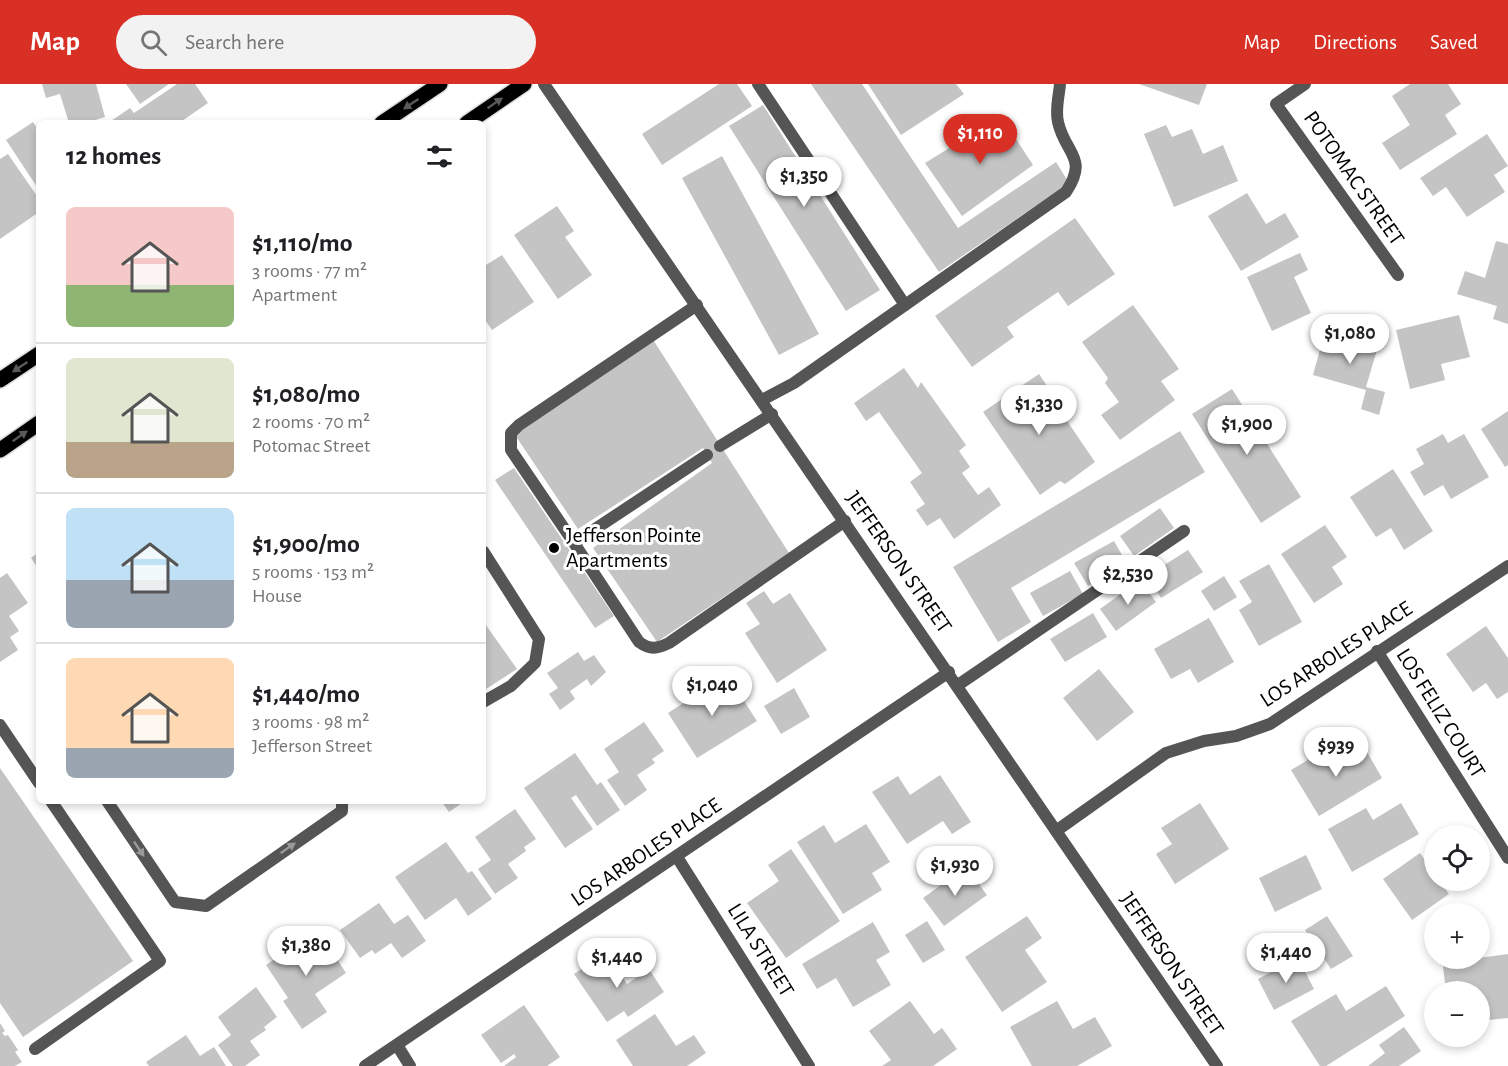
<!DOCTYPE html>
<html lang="en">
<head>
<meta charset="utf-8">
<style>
	body { margin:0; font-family:"Alegreya Sans",sans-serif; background:#f2f2f2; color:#202124; height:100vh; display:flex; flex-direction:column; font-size:22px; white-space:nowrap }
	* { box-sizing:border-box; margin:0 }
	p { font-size:20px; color:#757577 }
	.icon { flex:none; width:33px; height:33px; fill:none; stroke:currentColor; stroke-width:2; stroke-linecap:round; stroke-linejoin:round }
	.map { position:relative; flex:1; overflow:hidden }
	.drawer { position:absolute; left:36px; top:36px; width:450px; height:684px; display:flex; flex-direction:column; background:#fff; border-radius:9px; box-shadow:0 3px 9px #0003 }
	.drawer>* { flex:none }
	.tools { position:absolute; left:1424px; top:741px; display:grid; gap:12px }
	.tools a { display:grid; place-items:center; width:66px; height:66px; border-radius:50%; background:#fff; box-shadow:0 3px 9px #0003; font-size:30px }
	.price { position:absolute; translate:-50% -51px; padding:0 14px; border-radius:21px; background:#fff; color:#222; font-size:20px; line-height:39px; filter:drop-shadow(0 2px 3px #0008) }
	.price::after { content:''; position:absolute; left:50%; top:36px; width:18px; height:14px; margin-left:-9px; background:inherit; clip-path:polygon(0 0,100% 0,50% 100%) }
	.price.selected { background:#d93025; color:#fff }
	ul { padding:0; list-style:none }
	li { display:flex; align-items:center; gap:18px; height:150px; padding:0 30px }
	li+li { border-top:2px solid #e0e0e0 }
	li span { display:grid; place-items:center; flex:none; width:168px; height:120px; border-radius:9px; color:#555 }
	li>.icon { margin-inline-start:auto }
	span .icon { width:72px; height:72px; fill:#fffc; stroke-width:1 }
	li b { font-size:26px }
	h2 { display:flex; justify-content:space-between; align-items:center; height:72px; padding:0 30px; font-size:26px }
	header { display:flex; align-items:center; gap:36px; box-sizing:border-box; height:84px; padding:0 30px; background:#d93025; color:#fff }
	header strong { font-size:28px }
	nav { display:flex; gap:33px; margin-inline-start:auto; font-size:21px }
	.search { width:420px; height:54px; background:#f2f2f2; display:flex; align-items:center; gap:15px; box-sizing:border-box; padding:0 21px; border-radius:33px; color:#757577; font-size:22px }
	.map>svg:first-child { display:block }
</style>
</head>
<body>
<header>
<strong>Map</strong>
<div class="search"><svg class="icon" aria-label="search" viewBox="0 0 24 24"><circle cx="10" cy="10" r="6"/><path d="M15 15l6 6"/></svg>Search here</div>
<nav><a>Map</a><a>Directions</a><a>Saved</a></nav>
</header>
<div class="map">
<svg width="1508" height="982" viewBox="0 0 1508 982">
	<rect width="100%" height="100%" fill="#fff"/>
	<!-- building -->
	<g fill="#c4c4c4">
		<path d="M42 0H96L105 33 86 39H69L60 10 46 14Z"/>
		<path d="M126 0H169L140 20Z"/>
		<path d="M177 0H195L208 19 179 39H108L130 24 134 29Z"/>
		<path d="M719 0H737L752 22 662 81 642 50Z"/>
		<path d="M811 0H862L958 144 1056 78 1069 99 939 188Z"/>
		<path d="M868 0H956L964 10 901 51Z"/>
		<path d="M1139 0H1207L1199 21Z"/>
		<path d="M1410 0H1448L1461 20 1445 31 1457 50 1400 86 1382 59 1410 41 1392 12Z"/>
		<path d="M763 21 880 206 846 227 729 42Z"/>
		<path d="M1001 32 1033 81 962 132 925 79Z"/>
		<path d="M33 38 39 47V106L6 56Z"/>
		<path d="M1166 41 1172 53 1192 45 1203 70 1223 61 1238 97 1174 123 1144 50Z"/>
		<path d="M1487 50 1508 82 1494 91 1505 108 1467 133 1446 103 1433 112 1420 94Z"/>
		<path d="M8 70 39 115V128L0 155V75Z"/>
		<path d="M722 72 819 250 779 271 682 94Z"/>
		<path d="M1247 109 1266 140 1285 129 1299 153 1241 187 1208 132Z"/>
		<path d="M557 122 574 147 565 153 592 191 558 215 514 151Z"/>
		<path d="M1075 134 1115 190 1068 222 1058 208 1007 243 1014 253 972 283 935 232Z"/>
		<path d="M1496 157 1508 160V240L1493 235 1497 222 1457 210 1465 187 1485 194Z"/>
		<path d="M1300 169 1308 186 1294 193 1311 229 1272 247 1247 193Z"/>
		<path d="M502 171 534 218 492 246 483 233V177L486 181Z"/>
		<path d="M1133 221 1179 285 1161 297 1175 316 1120 356 1101 331 1119 318 1105 299 1108 294 1082 258Z"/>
		<path d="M1459 231 1470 273 1441 280 1445 296 1410 305 1396 246Z"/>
		<path d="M1326 244 1379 259 1366 303 1385 308 1379 331 1361 325 1366 306 1313 291Z"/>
		<path d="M652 254 789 469 657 558 593 464 712 379 703 364 578 445 515 351Z"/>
		<path d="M904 284 918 304 921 298 966 361 959 367 970 383 962 389 978 411 989 403 1001 421 954 455 940 434 927 442 916 426 925 420 910 398 922 389 879 328 866 337 854 319Z"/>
		<path d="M1039 290 1056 315 1046 322 1057 339 1065 334 1095 378 1065 400 1060 397 1040 411 983 328Z"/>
		<path d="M1232 305 1301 413 1261 439 1192 330Z"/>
		<path d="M1508 327V381L1505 383 1481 345Z"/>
		<path d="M1180 347 1205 388 1011 504 1031 538 998 558 953 483Z"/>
		<path d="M1443 350 1448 359 1464 350 1489 393 1451 415 1443 401 1424 412 1410 388 1424 380 1416 365Z"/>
		<path d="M514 384 614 532 595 544 495 396Z"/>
		<path d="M1393 385 1433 447 1404 466 1391 444 1376 453 1350 413Z"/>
		<path d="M1160 424 1174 444 1134 472 1120 452Z"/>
		<path d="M1325 441 1347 473 1332 483 1343 500 1314 519 1281 470Z"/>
		<path d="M1114 457 1127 480 1088 502 1074 479Z"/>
		<path d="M1188 466 1203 488 1161 514 1147 492Z"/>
		<path d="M39 468V486L31 474Z"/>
		<path d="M1269 480 1302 538 1259 562 1239 526 1252 518 1239 497Z"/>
		<path d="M1070 487 1083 510 1043 532 1030 509Z"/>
		<path d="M7 489 28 519 9 532 19 547 10 553 18 566 0 578V494Z"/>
		<path d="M1224 492 1237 513 1214 527 1201 507Z"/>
		<path d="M1140 496 1156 518 1116 547 1100 525Z"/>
		<path d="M764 507 773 520 790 509 827 566 777 599 745 549 760 540 746 519Z"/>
		<path d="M1093 529 1107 553 1065 578 1050 555Z"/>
		<path d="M1209 534 1234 578 1198 599 1190 585 1171 595 1154 565Z"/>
		<path d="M483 537 517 585 483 607Z"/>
		<path d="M1486 542 1508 574V608L1497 615 1486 599 1473 608 1446 570Z"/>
		<path d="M578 568 584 577 594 571 606 588 591 602 587 595 570 607 575 615 560 626 549 610 558 604 547 589Z"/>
		<path d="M1099 585 1134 628 1097 657 1063 614Z"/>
		<path d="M727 591 757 637 697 674 668 629Z"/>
		<path d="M794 604 810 633 781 650 764 622Z"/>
		<path d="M644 638 664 667 652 675 655 679 637 691 647 706 625 722 607 696 619 688 604 665Z"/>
		<path d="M1363 661 1382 694 1319 732 1291 686 1328 664 1336 677Z"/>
		<path d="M575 669 597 701 601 698 620 726 597 742 576 711 571 714 593 745 565 764 524 704Z"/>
		<path d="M0 684 133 877 23 953 0 919Z"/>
		<path d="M940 691 971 738 952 750 943 737 907 760 872 708 898 692 910 711Z"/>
		<path d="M441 717H465L449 728Z"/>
		<path d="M1200 719 1229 765 1175 800 1156 770 1172 760 1161 744Z"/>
		<path d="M1401 719 1419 750 1352 788 1328 745 1366 724 1373 736Z"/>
		<path d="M515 725 536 755 524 763 526 767 508 780 518 794 495 810 478 785 491 776 475 753Z"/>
		<path d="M866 740 890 778 872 789 882 806 843 830 797 758 824 741 835 759Z"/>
		<path d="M446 758 468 789 472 787 492 815 468 832 456 814 425 836 395 793Z"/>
		<path d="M791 765 840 837 786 874 747 819 779 797 768 781Z"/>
		<path d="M1420 769 1434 789V796H1439L1449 810 1412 836 1383 795Z"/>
		<path d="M1306 771 1322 805 1275 828 1259 794Z"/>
		<path d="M966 783 987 811 944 842 923 814Z"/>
		<path d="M379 819 394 840 408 831 426 857 402 874 391 859 375 870 372 866 360 874 340 846Z"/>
		<path d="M1027 832 1042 854 1025 866 1047 898 1002 928 965 873Z"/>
		<path d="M1327 832 1353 872 1331 885 1305 846Z"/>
		<path d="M927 837 945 866 923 879 905 851Z"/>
		<path d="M873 838 890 868 876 876 891 901 853 923 836 894 817 905 802 880Z"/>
		<path d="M318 846 346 889 315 910 327 928 302 945 283 917 288 914 266 881Z"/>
		<path d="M606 869 627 900 649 885 664 908 628 933 624 927 607 938 574 890Z"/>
		<path d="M1508 870V934L1479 937V908H1446L1442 874H1479Z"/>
		<path d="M1298 874 1314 905 1274 926 1258 895Z"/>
		<path d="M1386 902 1405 932 1326 982H1320L1291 937 1336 910 1346 927Z"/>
		<path d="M256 903 277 933 264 943 266 946 250 957 260 971 245 982H233L218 961 231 951 218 933Z"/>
		<path d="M910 917 934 950 942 944 957 965 933 982H882L891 976 869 947Z"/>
		<path d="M1057 917 1073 945 1095 933 1112 962 1077 982H1032L1010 943Z"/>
		<path d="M524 921 560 973 547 982H504L516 973 514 970 501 979 481 951Z"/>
		<path d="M655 930 676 962 694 951 706 969 687 982H633L616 956Z"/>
		<path d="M0 939 5 947 2 949 5 952 8 951 18 966 15 968 22 978 15 982H0Z"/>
		<path d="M1404 943 1421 967 1399 982H1368L1385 969 1379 961Z"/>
		<path d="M186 951 200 972 214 963 226 982H149L146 978Z"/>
	</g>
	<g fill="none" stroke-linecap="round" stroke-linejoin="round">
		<!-- primary casing -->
		<g stroke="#dbdbdb" stroke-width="18">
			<g id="primary">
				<path d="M382 39 440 0"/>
				<path d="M467 39 524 0"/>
				<path d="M0 296 39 270"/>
				<path d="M0 366 39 339"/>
			</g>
		</g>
		<!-- service -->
		<g stroke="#555" stroke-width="12">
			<path d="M758 0 905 221"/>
			<path d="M762 316 794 299 1066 108C1089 73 1065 70 1058 38 1055 26 1059 12 1060 0"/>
			<path d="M720 362 772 330"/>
			<path d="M707 371 574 459 639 558C650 566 657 565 669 559L845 437"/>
			<path d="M574 459 511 366V349L519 341 697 221"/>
			<path d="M483 467 539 555 535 579 511 602 483 618"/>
			<path d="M958 601 1184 447"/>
			<path d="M0 641 39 699"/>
			<path d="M107 717 175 818 206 822 342 727V717"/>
			<path d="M35 965 160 877 51 717"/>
		</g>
		<!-- minor -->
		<g stroke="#555" stroke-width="12">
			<path d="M1305 0 1276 20 1398 191"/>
			<path d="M1377 567 1508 774"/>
			<path d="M1056 747 1166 669 1204 657 1236 652 1270 640 1508 482"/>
			<path d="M677 773 809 982"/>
			<path d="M397 961 410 982"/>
			<path d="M365 982 949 588"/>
		</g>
		<!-- tertiary -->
		<path stroke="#555" stroke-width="12" d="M544 0 1217 982"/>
		<!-- primary -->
		<use href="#primary" stroke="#000" stroke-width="15"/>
	</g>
	<!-- one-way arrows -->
	<defs><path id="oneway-solid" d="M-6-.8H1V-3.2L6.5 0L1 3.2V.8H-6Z" transform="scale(1.5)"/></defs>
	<g fill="#595959">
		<use href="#oneway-solid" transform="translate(495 19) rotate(-35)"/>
		<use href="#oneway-solid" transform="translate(411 20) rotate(146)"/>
		<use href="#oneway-solid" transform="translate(20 283) rotate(146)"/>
		<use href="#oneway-solid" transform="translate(20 352) rotate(-35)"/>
	</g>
	<g fill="#999">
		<use href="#oneway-solid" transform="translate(288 764) rotate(-35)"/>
		<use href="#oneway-solid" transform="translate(139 765) rotate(56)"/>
	</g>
	<!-- markers -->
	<circle fill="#000" stroke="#fff" stroke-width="2" cx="554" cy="464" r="6"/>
	<g text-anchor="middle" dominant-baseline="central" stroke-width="6" stroke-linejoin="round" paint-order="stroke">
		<!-- street labels -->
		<g font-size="22" fill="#000" stroke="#fff">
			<text transform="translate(1354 94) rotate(55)">POTOMAC STREET</text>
			<text transform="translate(899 478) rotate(55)">JEFFERSON STREET</text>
			<text transform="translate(1336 570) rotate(-33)">LOS ARBOLES PLACE</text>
			<text transform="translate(1441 629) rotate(58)">LOS FELIZ COURT</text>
			<text transform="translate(646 768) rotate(-34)">LOS ARBOLES PLACE</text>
			<text transform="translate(761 866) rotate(58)">LILA STREET</text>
			<text transform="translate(1172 880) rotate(56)">JEFFERSON STREET</text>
		</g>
		<!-- poi labels -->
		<g font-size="22" fill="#000" stroke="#fff" text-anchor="start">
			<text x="566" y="451">Jefferson Pointe<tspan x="566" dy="25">Apartments</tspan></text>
		</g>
	</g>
</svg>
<div class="tools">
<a><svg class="icon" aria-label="locate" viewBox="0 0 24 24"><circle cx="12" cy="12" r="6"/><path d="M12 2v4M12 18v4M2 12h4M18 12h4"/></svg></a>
<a>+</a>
<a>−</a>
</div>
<b class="price selected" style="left:980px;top:81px">$1,110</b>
<b class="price" style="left:804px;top:124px">$1,350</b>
<b class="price" style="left:1350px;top:281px">$1,080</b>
<b class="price" style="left:1039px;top:352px">$1,330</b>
<b class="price" style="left:1247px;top:372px">$1,900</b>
<b class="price" style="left:1128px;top:522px">$2,530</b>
<b class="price" style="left:712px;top:633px">$1,040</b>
<b class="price" style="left:1336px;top:694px">$939</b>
<b class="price" style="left:955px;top:813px">$1,930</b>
<b class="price" style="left:306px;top:893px">$1,380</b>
<b class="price" style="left:1286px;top:900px">$1,440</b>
<b class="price" style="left:617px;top:905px">$1,440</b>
<section class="drawer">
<h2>12 homes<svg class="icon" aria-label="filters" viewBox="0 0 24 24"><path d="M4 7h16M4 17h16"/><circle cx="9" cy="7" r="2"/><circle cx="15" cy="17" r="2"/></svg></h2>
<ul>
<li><span style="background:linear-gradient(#f6c9c9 65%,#8fb573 0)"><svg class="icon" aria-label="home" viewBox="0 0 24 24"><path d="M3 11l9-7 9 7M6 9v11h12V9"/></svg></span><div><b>$1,110/mo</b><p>3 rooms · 77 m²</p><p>Apartment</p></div></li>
<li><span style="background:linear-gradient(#dfe7d0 70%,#b9a48a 0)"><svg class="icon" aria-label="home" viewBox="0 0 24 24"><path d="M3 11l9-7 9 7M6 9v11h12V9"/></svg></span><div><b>$1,080/mo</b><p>2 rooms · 70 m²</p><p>Potomac Street</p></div></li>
<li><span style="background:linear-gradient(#bfe0f5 60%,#9aa5b1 0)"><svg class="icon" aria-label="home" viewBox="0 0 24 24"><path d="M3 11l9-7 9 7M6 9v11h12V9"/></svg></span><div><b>$1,900/mo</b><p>5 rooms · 153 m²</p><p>House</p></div></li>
<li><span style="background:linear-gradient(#ffd9b3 75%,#9aa5b1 0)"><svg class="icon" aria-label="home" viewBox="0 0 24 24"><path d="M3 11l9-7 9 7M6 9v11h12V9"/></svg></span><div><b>$1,440/mo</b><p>3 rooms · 98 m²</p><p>Jefferson Street</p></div></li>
</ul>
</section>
</div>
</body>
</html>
